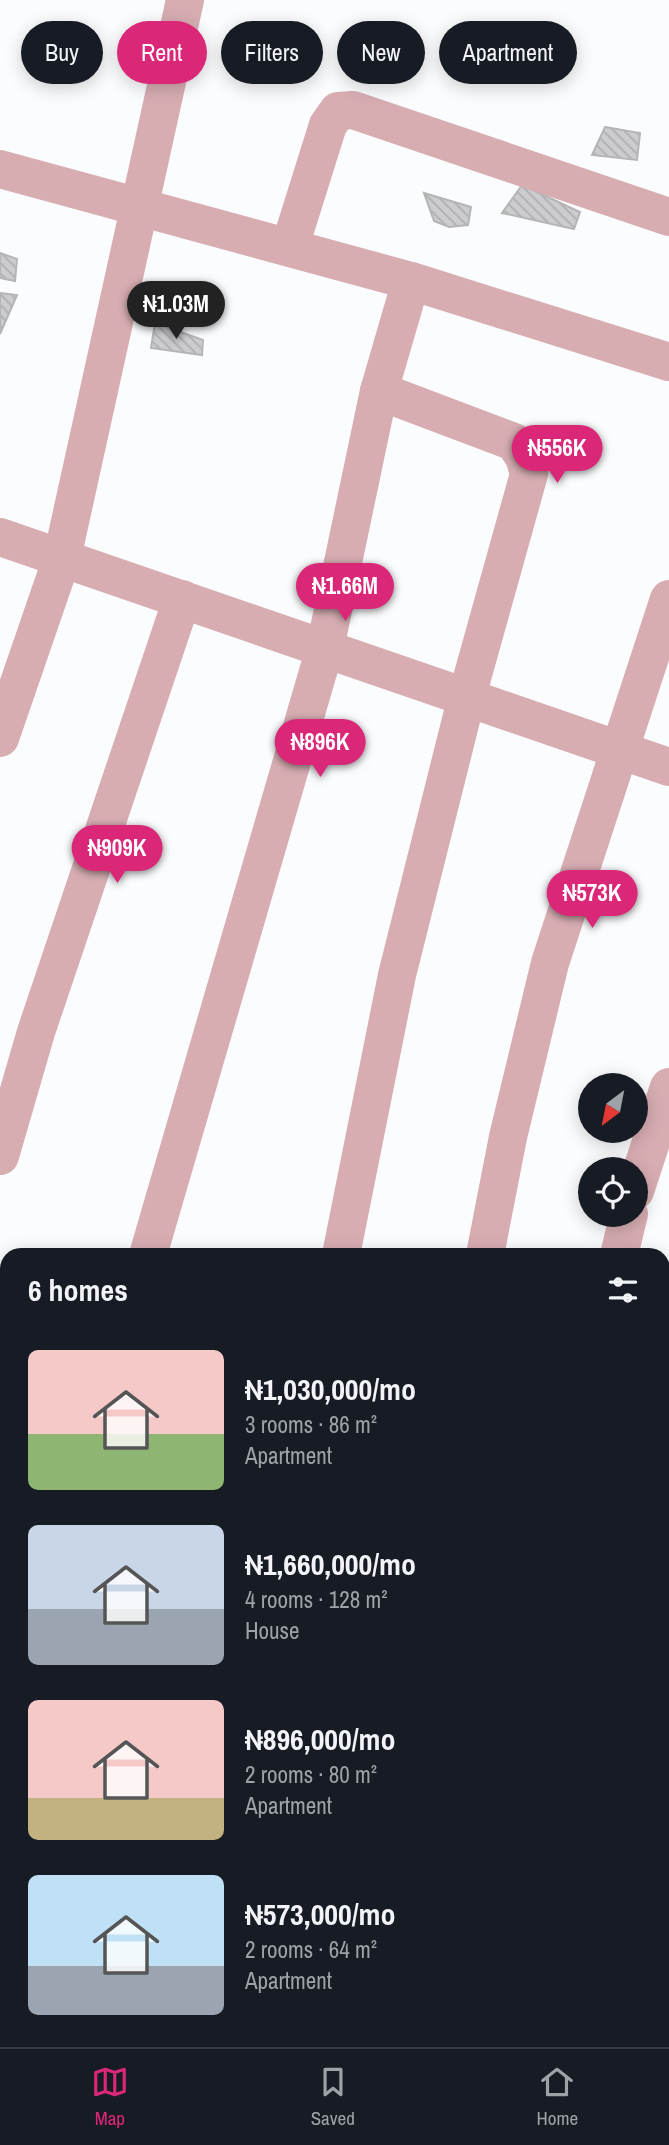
<!DOCTYPE html>
<html lang="en">
<head>
<meta charset="utf-8">
<style>
	body { margin:0; font-family:"Archivo Narrow",sans-serif; background:#242831; color:#f1f3f6; height:100vh; display:flex; flex-direction:column; font-size:26px; white-space:nowrap }
	* { box-sizing:border-box; margin:0 }
	p { font-size:23px; color:#9ea1a6 }
	.icon { flex:none; width:38px; height:38px; fill:none; stroke:currentColor; stroke-width:2; stroke-linecap:round; stroke-linejoin:round }
	.map { position:relative; flex:1; overflow:hidden }
	.panel { position:absolute; left:0px; top:1248px; width:670px; height:800px; display:flex; flex-direction:column; background:#171b24; border-radius:21px 21px 0 0; box-shadow:0 4px 18px #0003 }
	.panel>* { flex:none }
	.banner { position:absolute; left:21px; top:21px; width:628px; height:63px; display:flex; gap:14px }
	.needle { width:46px; rotate:212deg }
	.tools { position:absolute; left:578px; top:1073px; display:grid; gap:14px }
	.tools a { display:grid; place-items:center; width:70px; height:70px; border-radius:50%; background:#171b24; box-shadow:0 4px 18px #0003; font-size:35px }
	.price { position:absolute; translate:-50% -60px; padding:0 16px; border-radius:24px; background:#db2777; color:#fff; font-size:23px; line-height:46px; filter:drop-shadow(0 2px 4px #0008) }
	.price::after { content:''; position:absolute; left:50%; top:42px; width:21px; height:16px; margin-left:-10px; background:inherit; clip-path:polygon(0 0,100% 0,50% 100%) }
	.price.selected { background:#222; color:#fff }
	ul { padding:0; list-style:none }
	li { display:flex; align-items:center; gap:21px; height:175px; padding:0 28px }
	li span { display:grid; place-items:center; flex:none; width:196px; height:140px; border-radius:10px; color:#555 }
	li>.icon { margin-inline-start:auto }
	span .icon { width:84px; height:84px; fill:#fffc; stroke-width:1 }
	li b { font-size:30px }
	h2 { display:flex; justify-content:space-between; align-items:center; height:84px; padding:0 28px; font-size:30px }
	.chip { padding:0 24px; border-radius:32px; background:#171b24; box-shadow:0 4px 18px #0003; font-size:24px; line-height:63px }
	.chip.selected { background:#db2777; color:#fff }
	.menu { display:flex; justify-content:space-around; align-items:center; height:98px; border-top:2px solid #363941; background:#171b24; font-size:19px; color:#9ea1a6 }
	.menu a { display:grid; justify-items:center; gap:4px }
	.menu .selected { color:#db2777 }
	.map>svg:first-child { display:block }
</style>
</head>
<body>
<div class="map">
<svg width="669" height="2047" viewBox="0 0 669 2047">
	<defs>
		<pattern id="building-back-hatch" width="6" height="6" patternUnits="userSpaceOnUse" patternTransform="scale(1.75)"><rect width="6" height="6" fill="#ccccce"/><path d="M-1 5l2 2M0 0l6 6M5-1l2 2" fill="none" stroke="#aeaeb0"/></pattern>
	</defs>
	<rect width="100%" height="100%" fill="#fbfcfe"/>
	<!-- building -->
	<g fill="url(#building-back-hatch)" stroke="#b5b5b6" stroke-width="2">
		<path d="M605 127 640 133 637 160 592 155Z"/>
		<path d="M522 185 580 212 574 229 502 213Z"/>
		<path d="M424 193 471 207 468 225 449 227 434 221Z"/>
		<path d="M0 253 17 259 15 281 0 278Z"/>
		<path d="M0 293 17 295 0 334Z"/>
		<path d="M155 323 203 340 202 355 151 348Z"/>
		<path d="M663 1732 669 1733V1771L663 1770Z"/>
	</g>
	<g fill="none" stroke-linecap="round" stroke-linejoin="round">
		<!-- minor -->
		<g stroke="#d7adb2" stroke-width="38">
			<path d="M0 169 411 281 669 362"/>
			<path d="M290 246 328 125 338 111 353 110 669 217"/>
			<path d="M0 537 669 767"/>
			<path d="M0 738 62 558 185 0"/>
			<path d="M0 1156 36 1032 182 599"/>
			<path d="M635 1191 669 1087"/>
			<path d="M148 1255 325 648 379 391 411 281"/>
			<path d="M341 1255 397 975 467 696 529 474 524 457 514 442 379 391"/>
			<path d="M485 1255 508 1137 550 963 669 599"/>
			<path d="M619 1255 629 1214"/>
			<path d="M0 1441 7 1444"/>
			<path d="M663 1561 669 1541"/>
			<path d="M663 1672 669 1673"/>
			<path d="M663 1890H669"/>
			<path d="M0 1946 7 1948"/>
			<path d="M423 2040 448 2047"/>
			<path d="M3 2047 7 2035"/>
			<path d="M161 2047 163 2040"/>
			<path d="M327 2047 329 2040"/>
			<path d="M496 2047 497 2040"/>
			<path d="M664 2047 669 2023"/>
		</g>
	</g>
</svg>
<div class="tools">
<a><svg class="needle" viewBox="-14 -14 28 28"><path d="M0-13l5 13h-10z" fill="#e53935"/><path d="M0 13l5-13h-10z" fill="#9ea1a6"/></svg></a>
<a><svg class="icon" aria-label="locate" viewBox="0 0 24 24"><circle cx="12" cy="12" r="6"/><path d="M12 2v4M12 18v4M2 12h4M18 12h4"/></svg></a>
</div>
<b class="price selected" style="left:176px;top:341px">₦1.03M</b>
<b class="price" style="left:557px;top:485px">₦556K</b>
<b class="price" style="left:345px;top:623px">₦1.66M</b>
<b class="price" style="left:320px;top:779px">₦896K</b>
<b class="price" style="left:117px;top:885px">₦909K</b>
<b class="price" style="left:592px;top:930px">₦573K</b>
<div class="banner">
<a class="chip">Buy</a>
<a class="chip selected">Rent</a>
<a class="chip">Filters</a>
<a class="chip">New</a>
<a class="chip">Apartment</a>
</div>
<section class="panel">
<h2>6 homes<svg class="icon" aria-label="filters" viewBox="0 0 24 24"><path d="M4 7h16M4 17h16"/><circle cx="9" cy="7" r="2"/><circle cx="15" cy="17" r="2"/></svg></h2>
<ul>
<li><span style="background:linear-gradient(#f6c9c9 60%,#8fb573 0)"><svg class="icon" aria-label="home" viewBox="0 0 24 24"><path d="M3 11l9-7 9 7M6 9v11h12V9"/></svg></span><div><b>₦1,030,000/mo</b><p>3 rooms · 86 m²</p><p>Apartment</p></div></li>
<li><span style="background:linear-gradient(#c9d6e8 60%,#9aa5b1 0)"><svg class="icon" aria-label="home" viewBox="0 0 24 24"><path d="M3 11l9-7 9 7M6 9v11h12V9"/></svg></span><div><b>₦1,660,000/mo</b><p>4 rooms · 128 m²</p><p>House</p></div></li>
<li><span style="background:linear-gradient(#f6c9c9 70%,#c2b280 0)"><svg class="icon" aria-label="home" viewBox="0 0 24 24"><path d="M3 11l9-7 9 7M6 9v11h12V9"/></svg></span><div><b>₦896,000/mo</b><p>2 rooms · 80 m²</p><p>Apartment</p></div></li>
<li><span style="background:linear-gradient(#bfe0f5 65%,#9aa5b1 0)"><svg class="icon" aria-label="home" viewBox="0 0 24 24"><path d="M3 11l9-7 9 7M6 9v11h12V9"/></svg></span><div><b>₦573,000/mo</b><p>2 rooms · 64 m²</p><p>Apartment</p></div></li>
</ul>
</section>
</div>
<nav class="menu">
<a class="selected"><svg class="icon" aria-label="map" viewBox="0 0 24 24"><path d="M3 6l6-2 6 2 6-2v14l-6 2-6-2-6 2zM9 4v14M15 6v14"/></svg>Map</a>
<a><svg class="icon" aria-label="saved" viewBox="0 0 24 24"><path d="M7 4h10v16l-5-4-5 4z"/></svg>Saved</a>
<a><svg class="icon" aria-label="home" viewBox="0 0 24 24"><path d="M3 11l9-7 9 7M6 9v11h12V9"/></svg>Home</a>
</nav>
</body>
</html>
